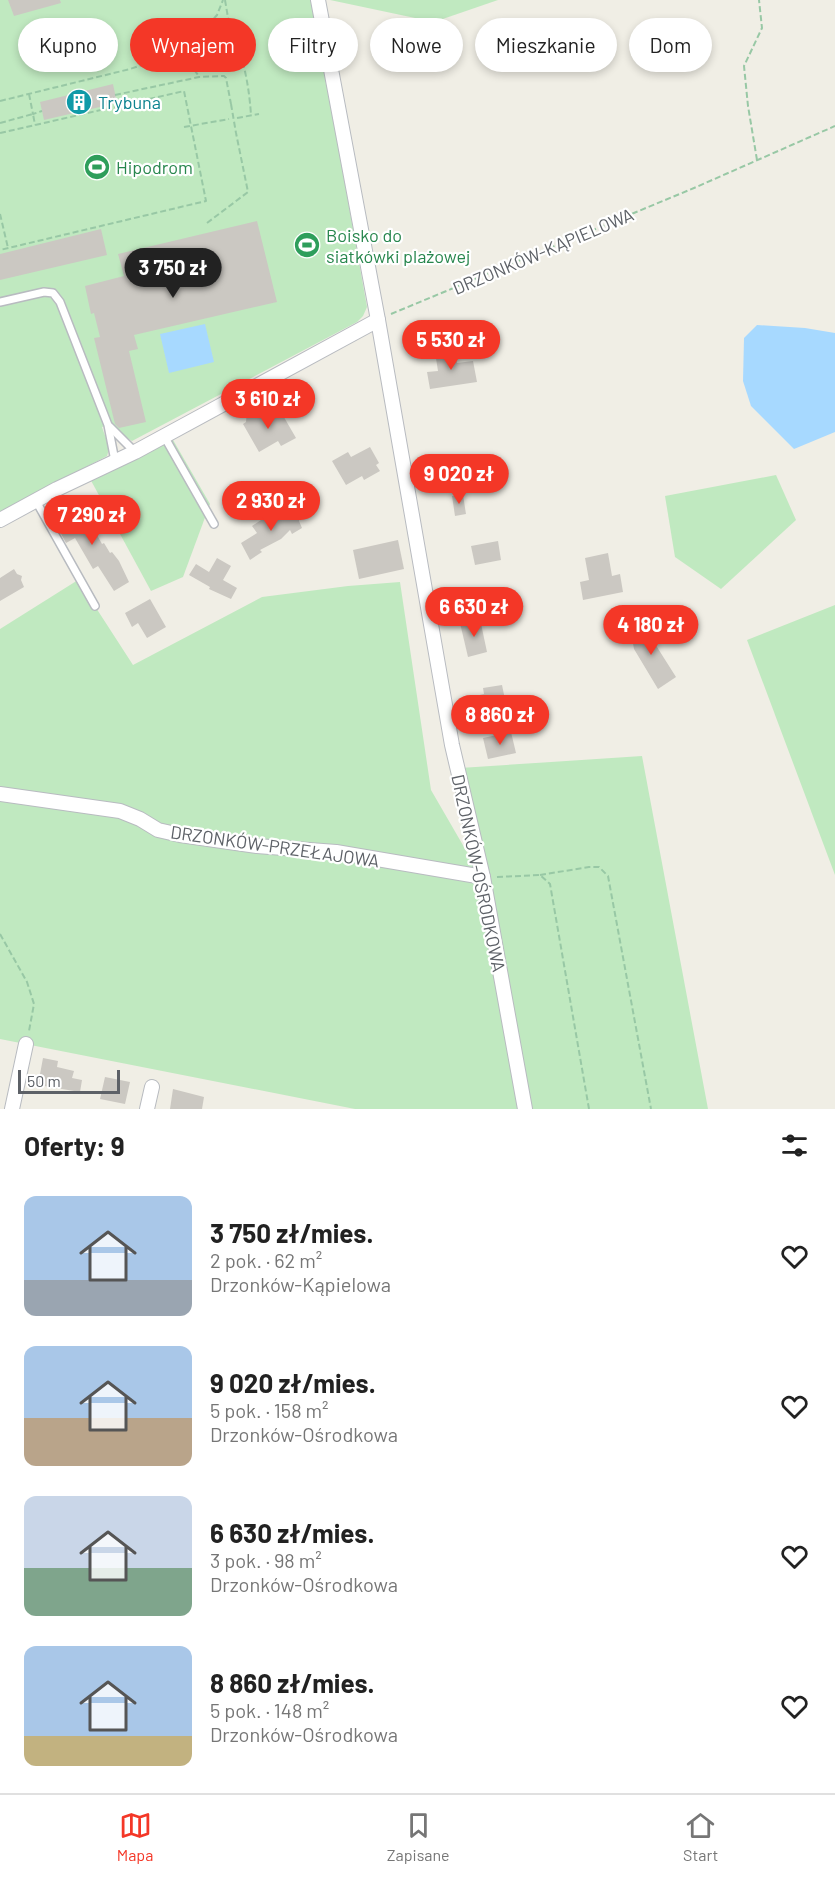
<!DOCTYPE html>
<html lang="pl">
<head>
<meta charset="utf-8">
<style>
	body { margin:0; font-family:Barlow,sans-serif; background:#f2f2f2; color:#222; height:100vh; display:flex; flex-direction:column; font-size:22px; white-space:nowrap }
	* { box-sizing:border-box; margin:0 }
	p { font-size:20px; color:#767676 }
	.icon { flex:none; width:33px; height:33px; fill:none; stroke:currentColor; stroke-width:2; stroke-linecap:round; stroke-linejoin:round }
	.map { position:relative; height:1109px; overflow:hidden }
	.sheet { display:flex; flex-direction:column; background:#fff; flex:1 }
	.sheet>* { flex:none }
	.banner { position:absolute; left:18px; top:18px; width:800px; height:54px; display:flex; gap:12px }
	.scale { position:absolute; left:18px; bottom:15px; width:102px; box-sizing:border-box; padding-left:6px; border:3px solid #5d6167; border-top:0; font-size:16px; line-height:21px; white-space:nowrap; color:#5d6167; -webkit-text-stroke:4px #fff; paint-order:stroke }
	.price { position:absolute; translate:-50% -51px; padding:0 14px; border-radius:21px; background:#f43727; color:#fff; font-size:20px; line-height:39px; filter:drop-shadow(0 2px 3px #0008) }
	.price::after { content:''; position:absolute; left:50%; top:36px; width:18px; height:14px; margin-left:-9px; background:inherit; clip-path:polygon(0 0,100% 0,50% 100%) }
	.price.active { background:#222; color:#fff }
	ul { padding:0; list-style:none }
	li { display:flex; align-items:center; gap:18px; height:150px; padding:0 24px }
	li span { display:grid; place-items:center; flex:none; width:168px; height:120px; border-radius:12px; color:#555 }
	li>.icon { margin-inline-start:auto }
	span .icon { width:72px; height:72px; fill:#fffc; stroke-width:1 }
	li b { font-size:26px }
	h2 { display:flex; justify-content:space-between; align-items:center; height:72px; padding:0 24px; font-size:26px }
	.chip { padding:0 21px; border-radius:27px; background:#fff; box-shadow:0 3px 9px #0003; font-size:21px; line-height:54px }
	.chip.active { background:#f43727; color:#fff }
	.menu { display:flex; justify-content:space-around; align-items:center; height:84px; border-top:2px solid #e0e0e0; background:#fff; font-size:16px; color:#767676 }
	.menu a { display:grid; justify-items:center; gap:3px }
	.menu .active { color:#f43727 }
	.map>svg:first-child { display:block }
</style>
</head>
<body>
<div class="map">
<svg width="835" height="1109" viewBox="0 0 835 1109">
	<rect width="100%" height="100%" fill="#f0eee5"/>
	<!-- green -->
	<g fill="#c0e9c0">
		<path d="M0 0H312L367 307 363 316 357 322 132 441 115 430 112 424 102 427C105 437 111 446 107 456L0 512Z"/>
		<path d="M330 0H498L434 22Z"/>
		<path d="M169 433 210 504 183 577 151 591 88 475Z"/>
		<path d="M776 475 796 520 721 589 675 557 665 496Z"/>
		<path d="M78 580 133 665 262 597 348 586 400 582 431 790 486 885 460 768 642 756 708 1109H355L0 1039V629Z"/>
		<path d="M835 605V875L747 640Z"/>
	</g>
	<!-- water -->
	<g fill="#a7d9ff">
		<path d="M205 324 214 362 169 373 160 334Z"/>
		<path d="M757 325 805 328 835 333V432L794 449 751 406 743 381 744 338Z"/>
	</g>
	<!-- building -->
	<g fill="#cbc8c2">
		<path d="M8 0H60L61 3 14 16Z"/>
		<path d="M113 84 117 103 44 120 40 102Z"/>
		<path d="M257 221 277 302 134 335 138 349 129 351 146 422 119 428 115 424 94 338 100 337 94 313 91 314 85 286 124 276 118 254Z"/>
		<path d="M101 229 107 255 0 280V254Z"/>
		<path d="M454 349 457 363 473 361 477 382 430 389 427 372 438 371 435 352Z"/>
		<path d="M247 411 258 414 261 413 266 421 281 412 296 438 281 446 278 441 259 452 243 424 246 422Z"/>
		<path d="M370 447 379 463 376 465 380 471 364 480 362 476 346 485 332 461 348 452 351 457Z"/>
		<path d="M463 495 466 514 455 516 452 496Z"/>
		<path d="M81 506 102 544 104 543 110 553 112 552 119 561 129 582 114 591 98 566 93 569 75 538 66 543 54 521Z"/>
		<path d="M270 511 272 515 280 511 284 516 293 511 296 516 300 517 299 521 302 528 292 534 290 530 281 539 260 550 262 552 250 560 241 543 257 533 252 526 261 520 259 517Z"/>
		<path d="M398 540 404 569 359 579 353 550Z"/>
		<path d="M498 541 501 560 475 565 471 546Z"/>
		<path d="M608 553 612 576 620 574 623 592 583 600 580 582 589 580 585 558Z"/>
		<path d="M217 558 231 566 223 580 237 588 231 599 209 589 210 587 189 575 196 564 209 572Z"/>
		<path d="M14 569 17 574 22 576 21 580 24 587 0 601V578Z"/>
		<path d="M150 599 166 627 147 638 138 623 132 627 125 613Z"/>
		<path d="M480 619 487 652 468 657 460 623Z"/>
		<path d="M649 624 650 636 676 677 658 689 634 649 630 627Z"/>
		<path d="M502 685 507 709 475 715 471 697 484 694 483 688Z"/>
		<path d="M511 732 516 753 488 759 483 738Z"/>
		<path d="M43 1058 58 1061 57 1067 74 1071 72 1078 82 1080 80 1092 38 1085Z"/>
		<path d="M105 1077 130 1082 125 1104 100 1099Z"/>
		<path d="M173 1089 204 1097 202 1109H170Z"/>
	</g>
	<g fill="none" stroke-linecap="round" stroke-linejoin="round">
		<!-- lane casing -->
		<g stroke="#b8bbc0" stroke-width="10">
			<g id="lane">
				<path d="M0 302 44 292 53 293 60 302 108 425 115 461"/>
				<path d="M110 427 135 452"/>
				<path d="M164 436 214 524"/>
				<path d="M36 501 95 606"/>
			</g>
		</g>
		<!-- street casing -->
		<g stroke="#b8bbc0" stroke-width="16">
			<g id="street">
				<path d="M318 0 378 320 452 745 483 877 525 1109"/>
				<path d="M0 520 57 489 135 452 378 320"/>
				<path d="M0 794 120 811 140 819 158 830 180 835 257 846 336 852 483 877"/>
				<path d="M12 1109 26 1044"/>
				<path d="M147 1109 152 1087"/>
			</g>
		</g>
		<!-- path -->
		<g stroke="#98c8a5" stroke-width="2" stroke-dasharray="6 3" stroke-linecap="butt">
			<path d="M225 0 232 41"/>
			<path d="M203 32C211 35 222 36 230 40 245 49 250 99 251 115"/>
			<path d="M190 44C189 52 188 62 193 68 195 71 197 73 199 77"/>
			<path d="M29 94 33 114 42 111"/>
			<path d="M115 95 199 77 224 76 226 78 231 104"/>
			<path d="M0 101 130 69 172 55 197 38 217 15 223 0"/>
			<path d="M237 118 259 114"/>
			<path d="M0 123 33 114 35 125"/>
			<path d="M184 127 229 119"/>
			<path d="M0 133 184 91 206 201 0 250"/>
			<path d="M757 160 748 106 744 66 762 28 759 0"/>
			<path d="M0 214 8 248"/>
			<path d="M207 223 248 192 236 133"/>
			<path d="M391 314 694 188 835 126"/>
			<path d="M540 875 589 867H599L608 876 651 1109"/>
			<path d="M497 877 540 875 550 884 589 1109"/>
			<path d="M0 934 27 982 34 1004 29 1031"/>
		</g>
		<!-- lane -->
		<use href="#lane" stroke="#fff" stroke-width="7"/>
		<!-- street -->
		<use href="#street" stroke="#fff" stroke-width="14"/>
		<!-- path-bridge -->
		<path stroke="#98c8a5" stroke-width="2" stroke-dasharray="6 3" stroke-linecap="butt" d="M231 104 236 133"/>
	</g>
	<!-- icons -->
	<defs>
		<g id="building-disc" transform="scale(1.35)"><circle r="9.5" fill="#0f9aa8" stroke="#fff"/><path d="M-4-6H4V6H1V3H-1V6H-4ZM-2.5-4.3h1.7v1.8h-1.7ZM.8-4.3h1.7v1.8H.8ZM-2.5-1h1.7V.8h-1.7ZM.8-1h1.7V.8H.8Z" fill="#fff"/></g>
		<g id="stadium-disc" transform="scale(1.35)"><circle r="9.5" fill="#2e9e5b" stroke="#fff"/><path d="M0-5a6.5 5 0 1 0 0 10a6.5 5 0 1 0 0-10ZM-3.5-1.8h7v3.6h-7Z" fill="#fff"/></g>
	</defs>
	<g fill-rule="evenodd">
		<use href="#building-disc" x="79" y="102"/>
		<use href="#stadium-disc" x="97" y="167"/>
		<use href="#stadium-disc" x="307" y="245"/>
	</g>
	<g text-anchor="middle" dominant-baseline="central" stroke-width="4.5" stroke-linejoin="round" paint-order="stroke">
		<!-- culture labels -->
		<g font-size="18" fill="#0d838f" stroke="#fff" text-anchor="start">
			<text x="98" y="102">Trybuna</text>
		</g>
		<!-- leisure labels -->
		<g font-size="18" fill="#27864d" stroke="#fff" text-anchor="start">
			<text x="116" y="167">Hipodrom</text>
			<text x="326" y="235">Boisko do<tspan x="326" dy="21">siatkówki plażowej</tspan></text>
		</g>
		<!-- street labels -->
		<g font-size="18" fill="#5d6167" stroke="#fff">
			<text transform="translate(543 251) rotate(-23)">DRZONKÓW-KĄPIELOWA</text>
			<text transform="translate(275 846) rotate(8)">DRZONKÓW-PRZEŁAJOWA</text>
			<text transform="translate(479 873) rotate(78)">DRZONKÓW-OŚRODKOWA</text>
		</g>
	</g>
</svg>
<div class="scale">50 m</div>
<b class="price active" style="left:173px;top:299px">3 750 zł</b>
<b class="price" style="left:451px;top:371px">5 530 zł</b>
<b class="price" style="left:268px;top:430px">3 610 zł</b>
<b class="price" style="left:459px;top:505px">9 020 zł</b>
<b class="price" style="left:271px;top:532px">2 930 zł</b>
<b class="price" style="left:92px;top:546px">7 290 zł</b>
<b class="price" style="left:474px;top:638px">6 630 zł</b>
<b class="price" style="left:651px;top:656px">4 180 zł</b>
<b class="price" style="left:500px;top:746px">8 860 zł</b>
<div class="banner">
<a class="chip">Kupno</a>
<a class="chip active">Wynajem</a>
<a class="chip">Filtry</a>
<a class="chip">Nowe</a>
<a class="chip">Mieszkanie</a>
<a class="chip">Dom</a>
</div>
</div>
<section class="sheet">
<h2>Oferty: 9<svg class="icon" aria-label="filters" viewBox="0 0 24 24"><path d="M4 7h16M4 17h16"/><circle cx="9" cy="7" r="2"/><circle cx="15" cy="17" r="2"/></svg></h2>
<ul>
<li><span style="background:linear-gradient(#a9c7e8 70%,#9aa5b1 0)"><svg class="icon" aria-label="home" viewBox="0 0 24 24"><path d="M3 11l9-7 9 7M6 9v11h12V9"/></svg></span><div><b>3 750 zł/mies.</b><p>2 pok. · 62 m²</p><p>Drzonków-Kąpielowa</p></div><svg class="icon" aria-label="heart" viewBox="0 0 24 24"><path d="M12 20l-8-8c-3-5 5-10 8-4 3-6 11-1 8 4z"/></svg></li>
<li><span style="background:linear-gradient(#a9c7e8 60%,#b9a48a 0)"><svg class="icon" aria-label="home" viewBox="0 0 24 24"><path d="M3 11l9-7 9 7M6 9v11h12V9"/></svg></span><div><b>9 020 zł/mies.</b><p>5 pok. · 158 m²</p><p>Drzonków-Ośrodkowa</p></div><svg class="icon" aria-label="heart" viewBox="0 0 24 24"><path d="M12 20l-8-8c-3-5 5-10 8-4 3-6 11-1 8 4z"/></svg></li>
<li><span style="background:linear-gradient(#c9d6e8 60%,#7fa58c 0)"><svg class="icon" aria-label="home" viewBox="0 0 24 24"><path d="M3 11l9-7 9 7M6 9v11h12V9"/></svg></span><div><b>6 630 zł/mies.</b><p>3 pok. · 98 m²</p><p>Drzonków-Ośrodkowa</p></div><svg class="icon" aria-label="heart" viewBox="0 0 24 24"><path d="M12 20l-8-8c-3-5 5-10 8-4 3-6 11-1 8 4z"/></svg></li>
<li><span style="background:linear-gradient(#a9c7e8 75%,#c2b280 0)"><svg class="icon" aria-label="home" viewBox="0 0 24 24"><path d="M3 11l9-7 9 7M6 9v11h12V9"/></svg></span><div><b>8 860 zł/mies.</b><p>5 pok. · 148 m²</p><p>Drzonków-Ośrodkowa</p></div><svg class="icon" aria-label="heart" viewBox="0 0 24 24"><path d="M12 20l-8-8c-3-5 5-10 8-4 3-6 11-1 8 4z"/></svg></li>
</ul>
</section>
<nav class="menu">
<a class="active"><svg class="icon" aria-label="map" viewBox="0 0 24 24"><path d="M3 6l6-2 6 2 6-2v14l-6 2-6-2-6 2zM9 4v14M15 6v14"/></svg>Mapa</a>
<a><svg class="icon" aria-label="saved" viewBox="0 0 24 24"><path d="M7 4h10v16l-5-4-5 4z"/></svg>Zapisane</a>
<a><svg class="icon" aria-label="home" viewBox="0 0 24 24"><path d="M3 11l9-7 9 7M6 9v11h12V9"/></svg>Start</a>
</nav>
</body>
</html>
